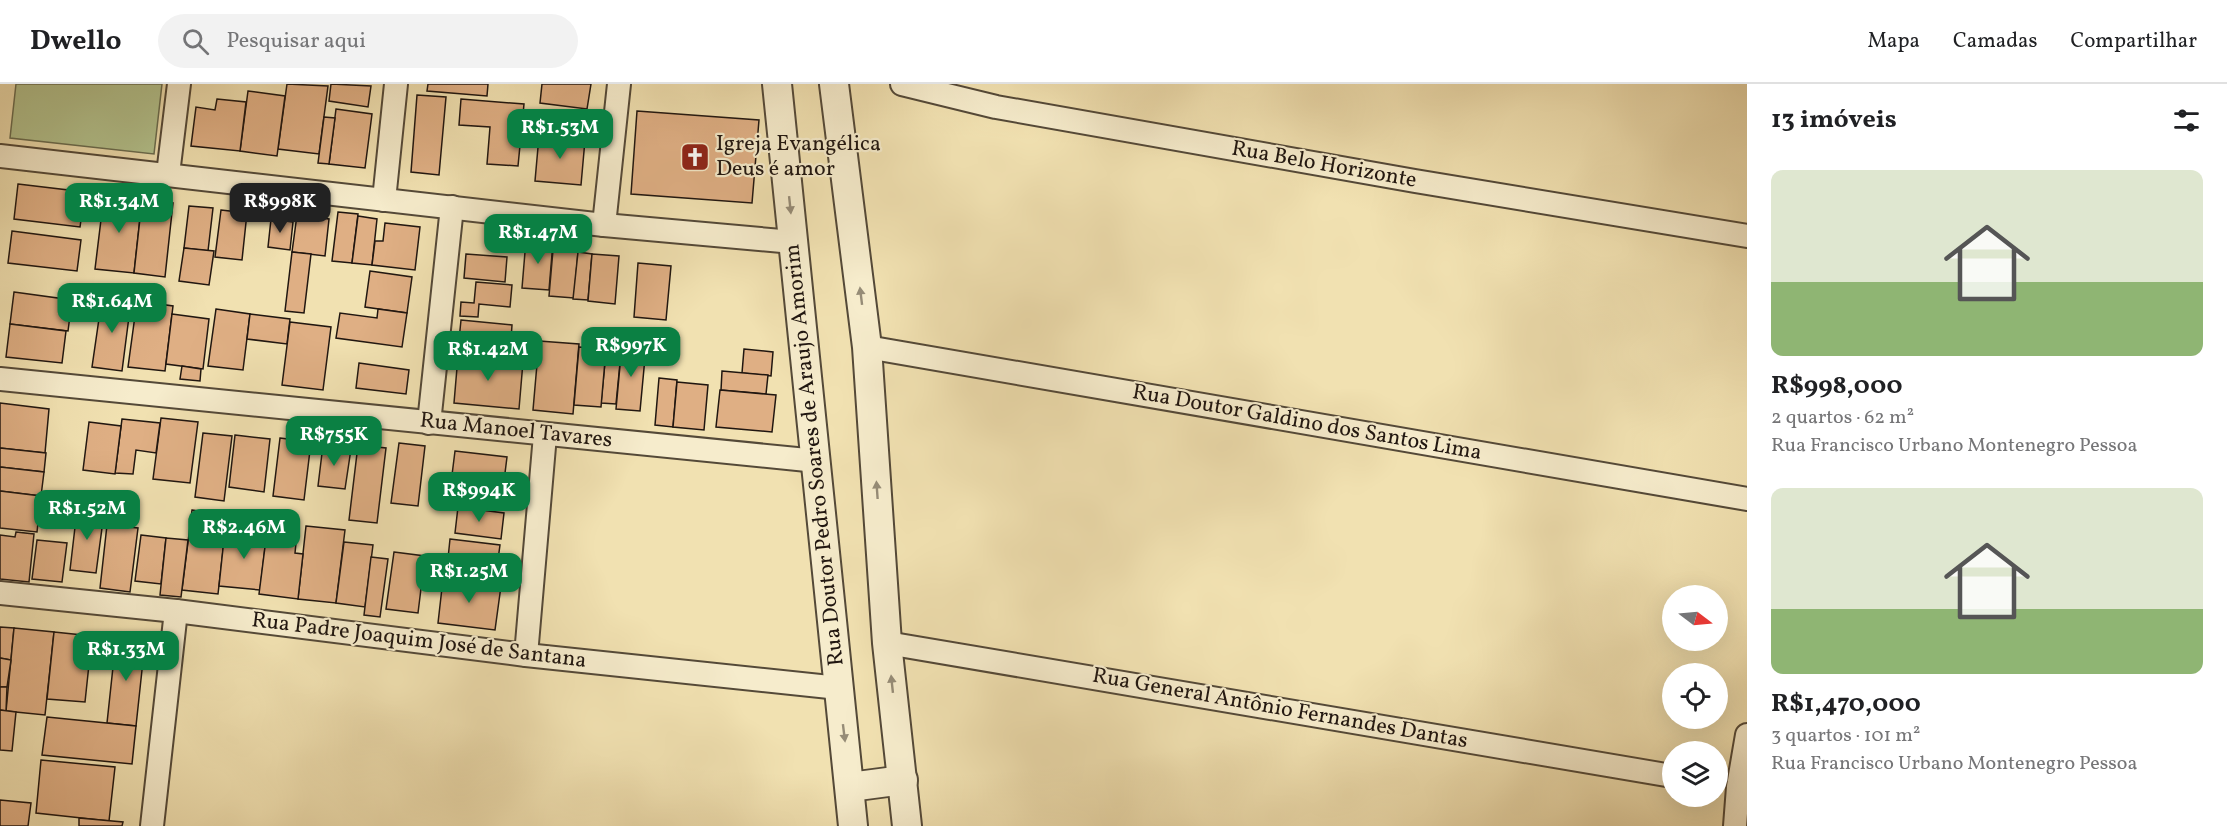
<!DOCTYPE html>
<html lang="pt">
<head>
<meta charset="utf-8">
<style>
	body { margin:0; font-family:Vollkorn,serif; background:#f2f2f2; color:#202124; height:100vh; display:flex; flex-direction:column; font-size:22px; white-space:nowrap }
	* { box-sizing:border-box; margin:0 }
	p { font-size:20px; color:#757577 }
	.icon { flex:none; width:33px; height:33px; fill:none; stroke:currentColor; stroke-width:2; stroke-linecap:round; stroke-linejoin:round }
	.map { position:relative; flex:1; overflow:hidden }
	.side { display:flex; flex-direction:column; background:#fff; width:480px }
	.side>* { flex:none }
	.needle { width:39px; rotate:106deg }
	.fabs { position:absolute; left:1662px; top:501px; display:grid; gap:12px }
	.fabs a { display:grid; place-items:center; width:66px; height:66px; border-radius:50%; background:#fff; box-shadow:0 6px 24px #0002; font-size:30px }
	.price { position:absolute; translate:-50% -51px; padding:0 14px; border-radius:12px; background:#0b8043; color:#fff; font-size:20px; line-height:39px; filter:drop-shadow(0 2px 3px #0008) }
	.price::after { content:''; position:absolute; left:50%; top:36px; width:18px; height:14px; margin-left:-9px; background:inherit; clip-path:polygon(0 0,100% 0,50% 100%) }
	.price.selected { background:#222; color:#fff }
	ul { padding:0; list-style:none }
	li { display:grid; align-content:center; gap:12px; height:318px; padding:0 24px }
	li span { display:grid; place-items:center; height:186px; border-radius:12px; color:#555 }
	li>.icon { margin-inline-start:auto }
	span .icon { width:108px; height:108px; fill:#fffc; stroke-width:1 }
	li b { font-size:26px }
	h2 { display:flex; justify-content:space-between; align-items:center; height:72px; padding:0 24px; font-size:26px }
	header { display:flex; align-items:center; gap:36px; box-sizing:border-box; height:84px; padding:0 30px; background:#fff; border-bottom:2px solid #e0e0e0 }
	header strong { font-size:28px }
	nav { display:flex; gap:33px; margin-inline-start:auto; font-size:21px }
	.search { width:420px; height:54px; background:#f2f2f2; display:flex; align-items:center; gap:15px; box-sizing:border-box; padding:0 21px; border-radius:33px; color:#757577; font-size:22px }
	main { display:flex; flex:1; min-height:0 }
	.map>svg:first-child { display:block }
</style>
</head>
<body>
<header>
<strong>Dwello</strong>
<div class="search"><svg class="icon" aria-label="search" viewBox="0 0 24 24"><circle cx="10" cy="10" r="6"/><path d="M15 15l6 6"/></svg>Pesquisar aqui</div>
<nav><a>Mapa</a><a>Camadas</a><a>Compartilhar</a></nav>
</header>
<main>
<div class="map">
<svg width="1747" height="742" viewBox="0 0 1747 742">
	<rect width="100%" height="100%" fill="#f1e1b1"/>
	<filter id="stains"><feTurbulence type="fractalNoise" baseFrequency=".00333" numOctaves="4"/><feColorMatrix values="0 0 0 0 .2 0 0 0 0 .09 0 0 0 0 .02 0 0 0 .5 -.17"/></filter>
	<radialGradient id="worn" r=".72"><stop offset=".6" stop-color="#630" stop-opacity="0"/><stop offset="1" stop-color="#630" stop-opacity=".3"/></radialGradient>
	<!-- green -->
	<path fill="#b4c48f" stroke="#6a6d50" stroke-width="1.5" d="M16 0H162L154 70 10 54Z"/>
	<!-- building -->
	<g fill="#dfaf84" stroke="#201610" stroke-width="1.5">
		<path d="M287 0 328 2 319 70 278 65Z"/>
		<path d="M331 0 371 2 368 23 329 17Z"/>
		<path d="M428 0H488L487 12 427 7Z"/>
		<path d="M542 0H591L587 25 540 19Z"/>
		<path d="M248 7 285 12 277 72 240 67Z"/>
		<path d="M417 11 446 13 439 91 411 88Z"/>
		<path d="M217 15 246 18 240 67 191 62 196 23 215 26Z"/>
		<path d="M461 15 524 20 518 82 487 80 490 43 459 41Z"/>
		<path d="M336 25 372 30 365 84 329 80Z"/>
		<path d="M637 27 759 36 752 119 631 110Z"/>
		<path d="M324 33 335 34 329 80 318 79Z"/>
		<path d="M539 52 585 56 581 101 535 97Z"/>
		<path d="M18 100 85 108 80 143 14 135Z"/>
		<path d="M104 111 142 116 134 189 95 185Z"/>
		<path d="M142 116 173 119 165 193 134 189Z"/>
		<path d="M189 122 213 124 208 167 184 164Z"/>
		<path d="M221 126 247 129 242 176 215 173Z"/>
		<path d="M338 128 358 130 352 179 332 177Z"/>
		<path d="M297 131 329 135 325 172 292 168Z"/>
		<path d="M358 132 377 135 372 181 352 179Z"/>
		<path d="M271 135 293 138 290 166 268 163Z"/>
		<path d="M385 139 420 143 415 186 372 181 375 157H383Z"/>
		<path d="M12 147 81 156 77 187 8 179Z"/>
		<path d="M526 156 553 158 549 206 522 204Z"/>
		<path d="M184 164 214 167 209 201 179 197Z"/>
		<path d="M553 166 578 168 574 214 549 212Z"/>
		<path d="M292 168 311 170 304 229 285 227Z"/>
		<path d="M578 168 592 170 588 216 573 215Z"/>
		<path d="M466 170 507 173 505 198 464 194Z"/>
		<path d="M592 170 619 172 615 220 588 217Z"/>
		<path d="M638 179 671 182 666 236 634 233Z"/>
		<path d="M370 187 412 193 407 229 365 223Z"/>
		<path d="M476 198 512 201 510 223 479 220 478 233 460 232 461 218 474 219Z"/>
		<path d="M14 208 72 216 68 247 10 240Z"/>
		<path d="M102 214 131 217 122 287 92 283Z"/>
		<path d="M137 217 173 222 165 287 128 283Z"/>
		<path d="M216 225 250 230 243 286 208 282Z"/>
		<path d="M378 225 407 229 402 263 336 254 340 229 377 234Z"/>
		<path d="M172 230 209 235 203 285 166 280Z"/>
		<path d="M250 230 290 235 287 260 247 255Z"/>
		<path d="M461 236 512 241 510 270 458 266Z"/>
		<path d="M290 238 331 243 323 306 282 301Z"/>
		<path d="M10 240 66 247 62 279 6 273Z"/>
		<path d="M608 248 623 249 616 320 601 319Z"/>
		<path d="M539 257 579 260 573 330 533 326Z"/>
		<path d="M622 260 646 263 640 327 616 325Z"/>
		<path d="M579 263 606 265 601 323 574 321Z"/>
		<path d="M744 265 773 268 771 292 742 289Z"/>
		<path d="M458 272 523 278 519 325 454 319Z"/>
		<path d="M359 279 409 286 406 310 356 304Z"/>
		<path d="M182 282 201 285 200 297 180 295Z"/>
		<path d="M722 287 768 291 766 310 721 306Z"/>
		<path d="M659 294 677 296 673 343 655 341Z"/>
		<path d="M677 298 708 301 704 346 673 343Z"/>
		<path d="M720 306 776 311 772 348 716 343Z"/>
		<path d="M0 319 49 325 45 369 0 364Z"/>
		<path d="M161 334 198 338 190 399 153 395Z"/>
		<path d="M122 335 160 339 156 369 136 366 133 390 115 389Z"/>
		<path d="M89 338 121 342 115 390 83 386Z"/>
		<path d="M203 349 232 352 224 417 195 413Z"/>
		<path d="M235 351 270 355 264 408 229 403Z"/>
		<path d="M280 354 311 358 304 416 273 412Z"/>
		<path d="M399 359 425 362 418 422 391 419Z"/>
		<path d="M323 361 351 365 345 405 318 402Z"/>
		<path d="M358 361 386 364 377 439 349 436Z"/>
		<path d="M0 364 46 369 44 388 0 383Z"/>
		<path d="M455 367 507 373 501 421 449 415Z"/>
		<path d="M0 383 44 388 41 412 0 407Z"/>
		<path d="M0 407 41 412 37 448 0 444Z"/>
		<path d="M458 423 504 429 501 455 455 449Z"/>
		<path d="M77 426 104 429 96 489 70 486Z"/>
		<path d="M192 426 227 431 218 510 182 506Z"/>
		<path d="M107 441 138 444 130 508 100 504Z"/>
		<path d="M306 442 345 446 336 519 298 515Z"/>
		<path d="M241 444 267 446 260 506 219 502 224 455 239 456Z"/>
		<path d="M16 448 34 450 29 498 0 495V451L15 453Z"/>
		<path d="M141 451 166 454 161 500 135 497Z"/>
		<path d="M166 454 188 456 181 513 160 511Z"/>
		<path d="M266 455 296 459 295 469 303 470 298 515 259 510Z"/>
		<path d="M450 455 500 461 496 490 447 484Z"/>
		<path d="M37 456 67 459 62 498 32 495Z"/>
		<path d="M344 458 373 461 365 523 336 519Z"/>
		<path d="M394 468 425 472 418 529 386 525Z"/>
		<path d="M371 473 388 475 380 533 364 531Z"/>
		<path d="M443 495 501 502 495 546 438 539Z"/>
		<path d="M0 543 14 544 11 576 0 574Z"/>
		<path d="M14 544 54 548 45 631 6 627Z"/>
		<path d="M54 548 92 552 85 618 47 615Z"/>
		<path d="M92 552 116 555 113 585 88 583Z"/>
		<path d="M116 555 145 558 136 642 107 639Z"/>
		<path d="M0 574 11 576 7 603H0Z"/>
		<path d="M0 603H7L6 627 0 626Z"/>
		<path d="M0 626 16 628 12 667 0 666Z"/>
		<path d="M47 633 136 642 132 680 42 671Z"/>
		<path d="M41 676 115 683 109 737 36 729Z"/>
		<path d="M0 716 31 719 28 742H0Z"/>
		<path d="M79 734 123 738 122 742H79Z"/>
	</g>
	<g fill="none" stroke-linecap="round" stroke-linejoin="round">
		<!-- minor casing -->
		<g stroke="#544938" stroke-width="26">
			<g id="minor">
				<path d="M902 0 996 23 1415 97 1747 152"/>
				<path d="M0 72 604 141 793 158"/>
				<path d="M168 90 179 0"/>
				<path d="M384 116 396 0"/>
				<path d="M604 141 619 0"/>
				<path d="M867 263 1747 415"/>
				<path d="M0 295 817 377"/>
				<path d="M429 339 452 123"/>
				<path d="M0 509 176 527 526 571 839 604"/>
				<path d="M887 559 1672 692"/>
				<path d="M526 571 545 351"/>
				<path d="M152 742 176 527"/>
				<path d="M1735 742 1738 703 1747 651"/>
			</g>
		</g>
		<!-- tertiary casing -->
		<g stroke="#544938" stroke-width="32">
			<g id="tertiary">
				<path d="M777 0 853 742"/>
				<path d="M834 0 867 263 887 559 907 742"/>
				<path d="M850 703 903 696"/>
			</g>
		</g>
		<!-- minor -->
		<use href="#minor" stroke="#f6eccc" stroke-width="22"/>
		<!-- tertiary -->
		<use href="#tertiary" stroke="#f6eccc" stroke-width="28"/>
	</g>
	<!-- one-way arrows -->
	<defs><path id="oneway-solid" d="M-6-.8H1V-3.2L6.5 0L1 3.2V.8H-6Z" transform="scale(1.5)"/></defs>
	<g fill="#968c77">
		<use href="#oneway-solid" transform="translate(790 121) rotate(84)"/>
		<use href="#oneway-solid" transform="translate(861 212) rotate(-97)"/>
		<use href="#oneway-solid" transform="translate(877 406) rotate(-94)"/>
		<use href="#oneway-solid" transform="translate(892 600) rotate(-96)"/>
		<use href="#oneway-solid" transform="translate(844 649) rotate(83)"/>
	</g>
	<!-- icons -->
	<defs>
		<g id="church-square" transform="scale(1.5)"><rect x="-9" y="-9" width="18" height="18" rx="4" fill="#8f2418" stroke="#f6eccc"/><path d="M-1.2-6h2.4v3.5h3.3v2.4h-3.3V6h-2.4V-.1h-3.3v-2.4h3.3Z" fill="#fff"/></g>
	</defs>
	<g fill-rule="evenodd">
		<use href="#church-square" x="695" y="73"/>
	</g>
	<g text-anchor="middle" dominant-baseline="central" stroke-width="4.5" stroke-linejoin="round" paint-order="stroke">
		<!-- poi labels -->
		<g font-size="22" fill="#201610" stroke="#f6eccc" text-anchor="start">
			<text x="716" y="60">Igreja Evangélica<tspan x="716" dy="25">Deus é amor</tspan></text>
		</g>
		<!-- street labels -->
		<g font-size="22" fill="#201610" stroke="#f6eccc">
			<text transform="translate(1324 81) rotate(10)">Rua Belo Horizonte</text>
			<text transform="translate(1307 339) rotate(10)">Rua Doutor Galdino dos Santos Lima</text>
			<text transform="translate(516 347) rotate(6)">Rua Manoel Tavares</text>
			<text transform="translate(815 371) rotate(-96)">Rua Doutor Pedro Soares de Araujo Amorim</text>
			<text transform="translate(419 557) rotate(7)">Rua Padre Joaquim José de Santana</text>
			<text transform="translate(1280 625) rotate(10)">Rua General Antônio Fernandes Dantas</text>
		</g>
	</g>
	<rect width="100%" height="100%" filter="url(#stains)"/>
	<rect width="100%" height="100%" fill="url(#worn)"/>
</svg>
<div class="fabs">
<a><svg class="needle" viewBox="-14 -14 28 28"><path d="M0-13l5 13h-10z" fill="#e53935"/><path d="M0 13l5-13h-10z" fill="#757577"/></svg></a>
<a><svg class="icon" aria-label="locate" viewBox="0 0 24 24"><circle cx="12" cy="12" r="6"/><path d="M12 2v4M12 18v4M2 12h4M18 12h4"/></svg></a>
<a><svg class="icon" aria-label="layers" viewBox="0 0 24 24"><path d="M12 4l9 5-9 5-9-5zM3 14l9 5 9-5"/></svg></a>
</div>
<b class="price" style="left:560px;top:76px">R$1.53M</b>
<b class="price" style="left:119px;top:150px">R$1.34M</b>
<b class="price selected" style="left:280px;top:150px">R$998K</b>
<b class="price" style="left:538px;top:181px">R$1.47M</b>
<b class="price" style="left:112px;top:250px">R$1.64M</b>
<b class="price" style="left:631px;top:294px">R$997K</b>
<b class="price" style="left:488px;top:298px">R$1.42M</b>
<b class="price" style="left:334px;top:383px">R$755K</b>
<b class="price" style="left:479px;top:439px">R$994K</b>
<b class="price" style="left:87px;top:457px">R$1.52M</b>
<b class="price" style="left:244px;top:476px">R$2.46M</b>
<b class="price" style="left:469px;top:520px">R$1.25M</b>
<b class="price" style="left:126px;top:598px">R$1.33M</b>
</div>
<section class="side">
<h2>13 imóveis<svg class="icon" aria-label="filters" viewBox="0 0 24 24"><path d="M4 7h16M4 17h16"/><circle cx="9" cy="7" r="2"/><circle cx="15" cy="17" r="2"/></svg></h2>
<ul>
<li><span style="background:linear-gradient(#dfe7d0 60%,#8fb573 0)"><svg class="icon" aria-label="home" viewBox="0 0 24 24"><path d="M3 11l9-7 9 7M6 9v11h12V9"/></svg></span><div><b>R$998,000</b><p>2 quartos · 62 m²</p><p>Rua Francisco Urbano Montenegro Pessoa</p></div></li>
<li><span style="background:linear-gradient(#dfe7d0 65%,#8fb573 0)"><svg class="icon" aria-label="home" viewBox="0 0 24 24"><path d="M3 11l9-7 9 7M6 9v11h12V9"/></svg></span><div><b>R$1,470,000</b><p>3 quartos · 101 m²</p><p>Rua Francisco Urbano Montenegro Pessoa</p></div></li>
</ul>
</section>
</main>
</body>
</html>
